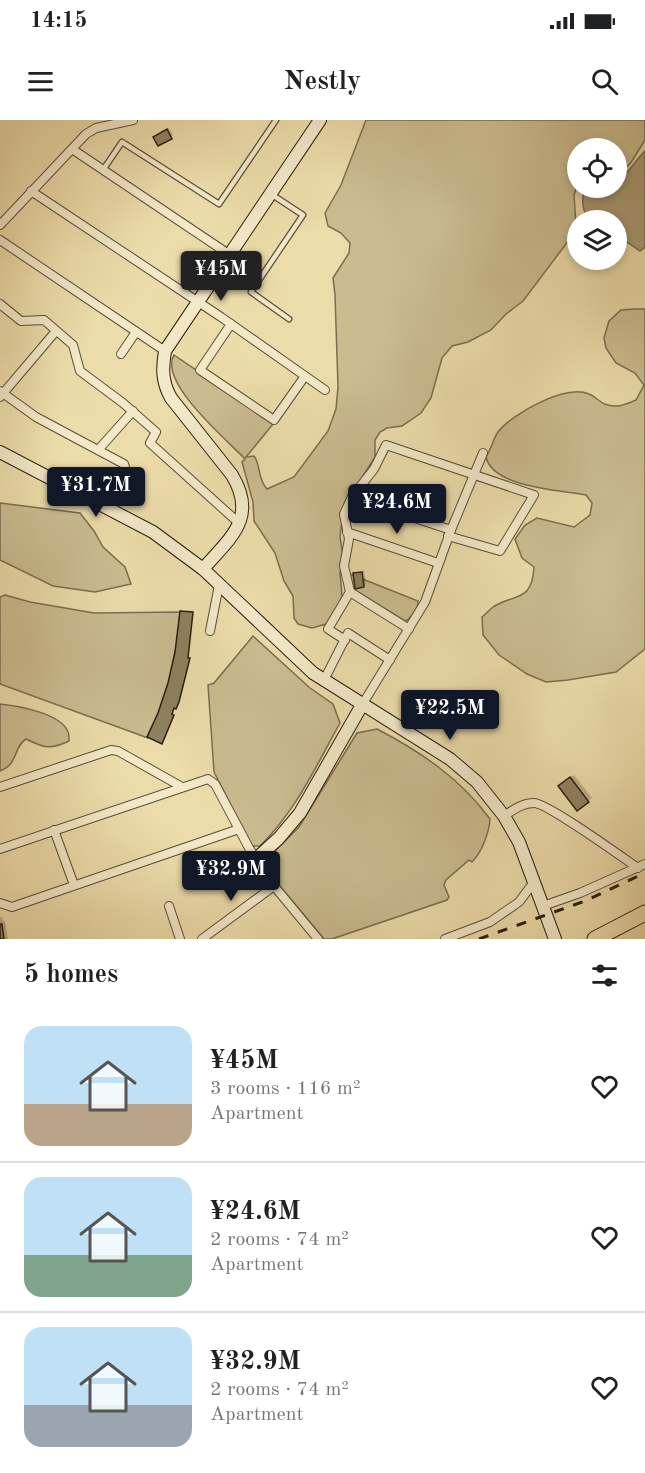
<!DOCTYPE html>
<html lang="en">
<head>
<meta charset="utf-8">
<style>
	body { margin:0; font-family:"Old Standard TT",serif; background:#f2f2f2; color:#202124; height:100vh; display:flex; flex-direction:column; font-size:22px; white-space:nowrap }
	* { box-sizing:border-box; margin:0 }
	p { font-size:20px; color:#757577 }
	.icon { flex:none; width:33px; height:33px; fill:none; stroke:currentColor; stroke-width:2; stroke-linecap:round; stroke-linejoin:round }
	.map { position:relative; height:819px; overflow:hidden }
	.sheet { display:flex; flex-direction:column; background:#fff; flex:1 }
	.sheet>* { flex:none }
	.buttons { position:absolute; left:567px; top:18px; display:grid; gap:12px }
	.buttons a { display:grid; place-items:center; width:60px; height:60px; border-radius:50%; background:#fff; box-shadow:0 3px 9px #0003; font-size:30px }
	.price { position:absolute; translate:-50% -51px; padding:0 14px; border-radius:6px; background:#111827; color:#fff; font-size:20px; line-height:39px; filter:drop-shadow(0 2px 3px #0008) }
	.price::after { content:''; position:absolute; left:50%; top:36px; width:18px; height:14px; margin-left:-9px; background:inherit; clip-path:polygon(0 0,100% 0,50% 100%) }
	.price.active { background:#222; color:#fff }
	ul { padding:0; list-style:none }
	li { display:flex; align-items:center; gap:18px; height:150px; padding:0 24px }
	li+li { border-top:2px solid #e0e0e0 }
	li span { display:grid; place-items:center; flex:none; width:168px; height:120px; border-radius:18px; color:#555 }
	li>.icon { margin-inline-start:auto }
	span .icon { width:72px; height:72px; fill:#fffc; stroke-width:1 }
	li b { font-size:26px }
	h2 { display:flex; justify-content:space-between; align-items:center; height:72px; padding:0 24px; font-size:26px }
	.status { display:flex; justify-content:space-between; align-items:center; height:42px; padding:0 30px; background:#fff; direction:ltr }
	.status svg { height:16px; fill:currentColor }
	header { display:flex; justify-content:space-between; align-items:center; height:78px; padding:0 24px; background:#fff; font-size:27px; font-weight:700 }
	.map>svg:first-child { display:block }
</style>
</head>
<body>
<div class="status"><b>14:15</b><svg viewBox="0 0 49 12"><path d="M0 12V9h3v3zM5 12V6h3v6zM10 12V3h3v9zM15 12V0h3v12zM26 1h20v11H26zM47 4h2v5h-2z"/></svg></div>
<header><svg class="icon" aria-label="menu" viewBox="0 0 24 24"><path d="M4 6h16M4 12h16M4 18h16"/></svg>Nestly<svg class="icon" aria-label="search" viewBox="0 0 24 24"><circle cx="10" cy="10" r="6"/><path d="M15 15l6 6"/></svg></header>
<div class="map">
<svg width="645" height="819" viewBox="0 0 645 819">
	<rect width="100%" height="100%" fill="#ecdcaa"/>
	<filter id="stains"><feTurbulence type="fractalNoise" baseFrequency=".00333" numOctaves="4"/><feColorMatrix values="0 0 0 0 .2 0 0 0 0 .09 0 0 0 0 .02 0 0 0 .5 -.17"/></filter>
	<radialGradient id="worn" r=".72"><stop offset=".6" stop-color="#630" stop-opacity="0"/><stop offset="1" stop-color="#630" stop-opacity=".3"/></radialGradient>
	<!-- green -->
	<g fill="#cbbc90" stroke="#7a6d50" stroke-width="1.5">
		<path d="M366 0H645V20L630 44 617 55 616 28H578L577 66 574 75 576 105 569 120 523 181 506 194 491 210 468 222 452 226 442 238 431 278 421 293 402 306 387 308 380 312 375 320V337L359 362 350 371 344 385 340 417 343 436 340 453 342 476 338 488 326 504 312 508 298 504 294 498 293 476 284 461 275 433 254 401 253 382 242 342 245 339C227 320 158 262 174 235L274 303 246 337 254 336C261 345 257 358 267 369L294 357 328 311 336 289 338 267 335 175 333 158 349 133 350 123 341 113 328 106 325 93 341 65Z"/>
		<path d="M634 189H645V529L616 552 568 560 546 562 527 554 499 535 483 515 482 497C486 494 489 490 493 487 515 473 532 483 534 447L522 438 515 419 525 405 537 398 574 407 590 395 592 383 586 375C561 370 493 368 486 337 491 330 493 319 498 312 513 293 566 264 589 274 595 276 599 282 605 284 617 289 626 284 636 280L644 265 635 253 616 243 606 228 604 218 609 201 621 190Z"/>
		<path d="M0 383 80 393 94 411 103 427 125 447 131 464 95 472 53 466 0 440Z"/>
		<path d="M350 454 418 481C419 487 411 499 405 501L353 469Z"/>
		<path d="M5 475 30 482 94 493 180 492C177 538 167 576 148 618L0 564V477Z"/>
		<path d="M253 516 310 568 333 584 340 603C316 646 296 691 260 726H252L214 652 208 565 214 563Z"/>
		<path d="M0 584C18 586 61 593 68 612 69 613 69 620 69 621 50 630 44 628 26 619 13 627 19 644 0 651Z"/>
		<path d="M377 609C421 632 460 658 490 699 489 713 482 732 472 742L469 740 446 760 444 765 449 777 447 780 332 819H324L264 747 266 740 299 707 357 613Z"/>
	</g>
	<!-- water -->
	<path fill="#aa9b75" stroke="#77694c" stroke-width="1.5" d="M645 31V127L640 131 617 115 616 100C588 100 579 99 584 68H616L617 61C629 54 635 40 645 31Z"/>
	<!-- shadow -->
	<g fill="#0003">
		<path d="M169 8 173 15 171 17H155Z"/>
		<path d="M364 450 366 464 364 466 355 454Z"/>
		<path d="M574 655 592 678 588 681 564 662Z"/>
		<path d="M0 797H2L3 801H5L8 819H0Z"/>
	</g>
	<!-- building -->
	<g fill="#8f8160" stroke="#2a1e0f" stroke-width="1.5">
		<path d="M167 9 172 19 158 26 153 17Z"/>
		<path d="M362 452 364 467 355 469 353 453Z"/>
		<path d="M180 491 193 492 188 538H190L179 582 176 589 174 588 172 594 174 595 162 624 147 617 158 593 168 563 175 532Z"/>
		<path d="M570 657 589 682 577 691 558 666Z"/>
		<path d="M0 804H2L4 819H0Z"/>
	</g>
	<g fill="none" stroke-linecap="round" stroke-linejoin="round">
		<!-- lane casing -->
		<g stroke="#5a4e36" stroke-width="7">
			<g id="lane">
				<path d="M103 50 122 22 219 84 276 0"/>
				<path d="M271 74 303 95 251 172 289 199"/>
			</g>
		</g>
		<!-- street casing -->
		<g stroke="#5a4e36" stroke-width="10">
			<g id="street">
				<path d="M72 29 230 135"/>
				<path d="M31 71 221 197 325 270"/>
				<path d="M0 105 86 14 96 8 133 0"/>
				<path d="M0 120 165 231"/>
				<path d="M0 184 21 201 44 200 73 225 80 251 123 283 156 312 150 323 240 404"/>
				<path d="M231 204 200 250 274 300 305 256"/>
				<path d="M121 234 136 212"/>
				<path d="M0 271 36 297 124 344 127 354 108 387"/>
				<path d="M0 277 56 211"/>
				<path d="M98 330 133 291"/>
				<path d="M352 377 374 349 386 325 534 375 500 431 448 416"/>
				<path d="M347 412 438 443"/>
				<path d="M350 472 409 509"/>
				<path d="M210 511 219 465"/>
				<path d="M345 520 328 509 350 472 344 446 349 419 344 394 352 377 451 410"/>
				<path d="M324 560 348 513 390 540"/>
				<path d="M362 585 425 482 451 410 483 333"/>
				<path d="M0 667 111 630 118 631 182 667"/>
				<path d="M504 696C513 690 522 683 534 683 547 683 622 737 638 748"/>
				<path d="M54 710 74 765"/>
				<path d="M0 729 208 659 215 664 249 728 274 766 318 819"/>
				<path d="M0 783 12 787 239 709"/>
				<path d="M169 786 180 819"/>
				<path d="M543 786 580 773 645 744"/>
				<path d="M202 819 274 766"/>
				<path d="M445 819 490 802 519 782 534 762"/>
			</g>
		</g>
		<!-- secondary casing -->
		<g stroke="#2a1e0f" stroke-width="14">
			<g id="secondary">
				<path d="M0 332 153 412 203 449 313 553 450 639 477 662 504 696 519 722 555 819"/>
				<path d="M203 449C230 418 258 398 232 355L171 278C162 262 162 249 165 231L320 0"/>
				<path d="M256 739 279 718 300 693 362 585"/>
			</g>
		</g>
		<!-- highway casing -->
		<g stroke="#2a1e0f" stroke-width="17">
			<path id="highway" d="M595 819 645 793"/>
		</g>
		<!-- lane -->
		<use href="#lane" stroke="#f3e8c8" stroke-width="4.5"/>
		<!-- street -->
		<use href="#street" stroke="#f3e8c8" stroke-width="8"/>
		<!-- secondary -->
		<use href="#secondary" stroke="#f3e8c8" stroke-width="12"/>
		<!-- highway -->
		<use href="#highway" stroke="#ecdcaa" stroke-width="15"/>
		<!-- rail -->
		<path stroke="#2a1e0f" stroke-width="3" stroke-dasharray="10 10" stroke-linecap="butt" d="M479 819 585 781 645 753"/>
	</g>
	<rect width="100%" height="100%" filter="url(#stains)"/>
	<rect width="100%" height="100%" fill="url(#worn)"/>
</svg>
<div class="buttons">
<a><svg class="icon" aria-label="locate" viewBox="0 0 24 24"><circle cx="12" cy="12" r="6"/><path d="M12 2v4M12 18v4M2 12h4M18 12h4"/></svg></a>
<a><svg class="icon" aria-label="layers" viewBox="0 0 24 24"><path d="M12 4l9 5-9 5-9-5zM3 14l9 5 9-5"/></svg></a>
</div>
<b class="price active" style="left:221px;top:182px">¥45M</b>
<b class="price" style="left:96px;top:398px">¥31.7M</b>
<b class="price" style="left:397px;top:415px">¥24.6M</b>
<b class="price" style="left:450px;top:621px">¥22.5M</b>
<b class="price" style="left:231px;top:782px">¥32.9M</b>
</div>
<section class="sheet">
<h2>5 homes<svg class="icon" aria-label="filters" viewBox="0 0 24 24"><path d="M4 7h16M4 17h16"/><circle cx="9" cy="7" r="2"/><circle cx="15" cy="17" r="2"/></svg></h2>
<ul>
<li><span style="background:linear-gradient(#bfe0f5 65%,#b9a48a 0)"><svg class="icon" aria-label="home" viewBox="0 0 24 24"><path d="M3 11l9-7 9 7M6 9v11h12V9"/></svg></span><div><b>¥45M</b><p>3 rooms · 116 m²</p><p>Apartment</p></div><svg class="icon" aria-label="heart" viewBox="0 0 24 24"><path d="M12 20l-8-8c-3-5 5-10 8-4 3-6 11-1 8 4z"/></svg></li>
<li><span style="background:linear-gradient(#bfe0f5 65%,#7fa58c 0)"><svg class="icon" aria-label="home" viewBox="0 0 24 24"><path d="M3 11l9-7 9 7M6 9v11h12V9"/></svg></span><div><b>¥24.6M</b><p>2 rooms · 74 m²</p><p>Apartment</p></div><svg class="icon" aria-label="heart" viewBox="0 0 24 24"><path d="M12 20l-8-8c-3-5 5-10 8-4 3-6 11-1 8 4z"/></svg></li>
<li><span style="background:linear-gradient(#bfe0f5 65%,#9aa5b1 0)"><svg class="icon" aria-label="home" viewBox="0 0 24 24"><path d="M3 11l9-7 9 7M6 9v11h12V9"/></svg></span><div><b>¥32.9M</b><p>2 rooms · 74 m²</p><p>Apartment</p></div><svg class="icon" aria-label="heart" viewBox="0 0 24 24"><path d="M12 20l-8-8c-3-5 5-10 8-4 3-6 11-1 8 4z"/></svg></li>
</ul>
</section>
</body>
</html>
